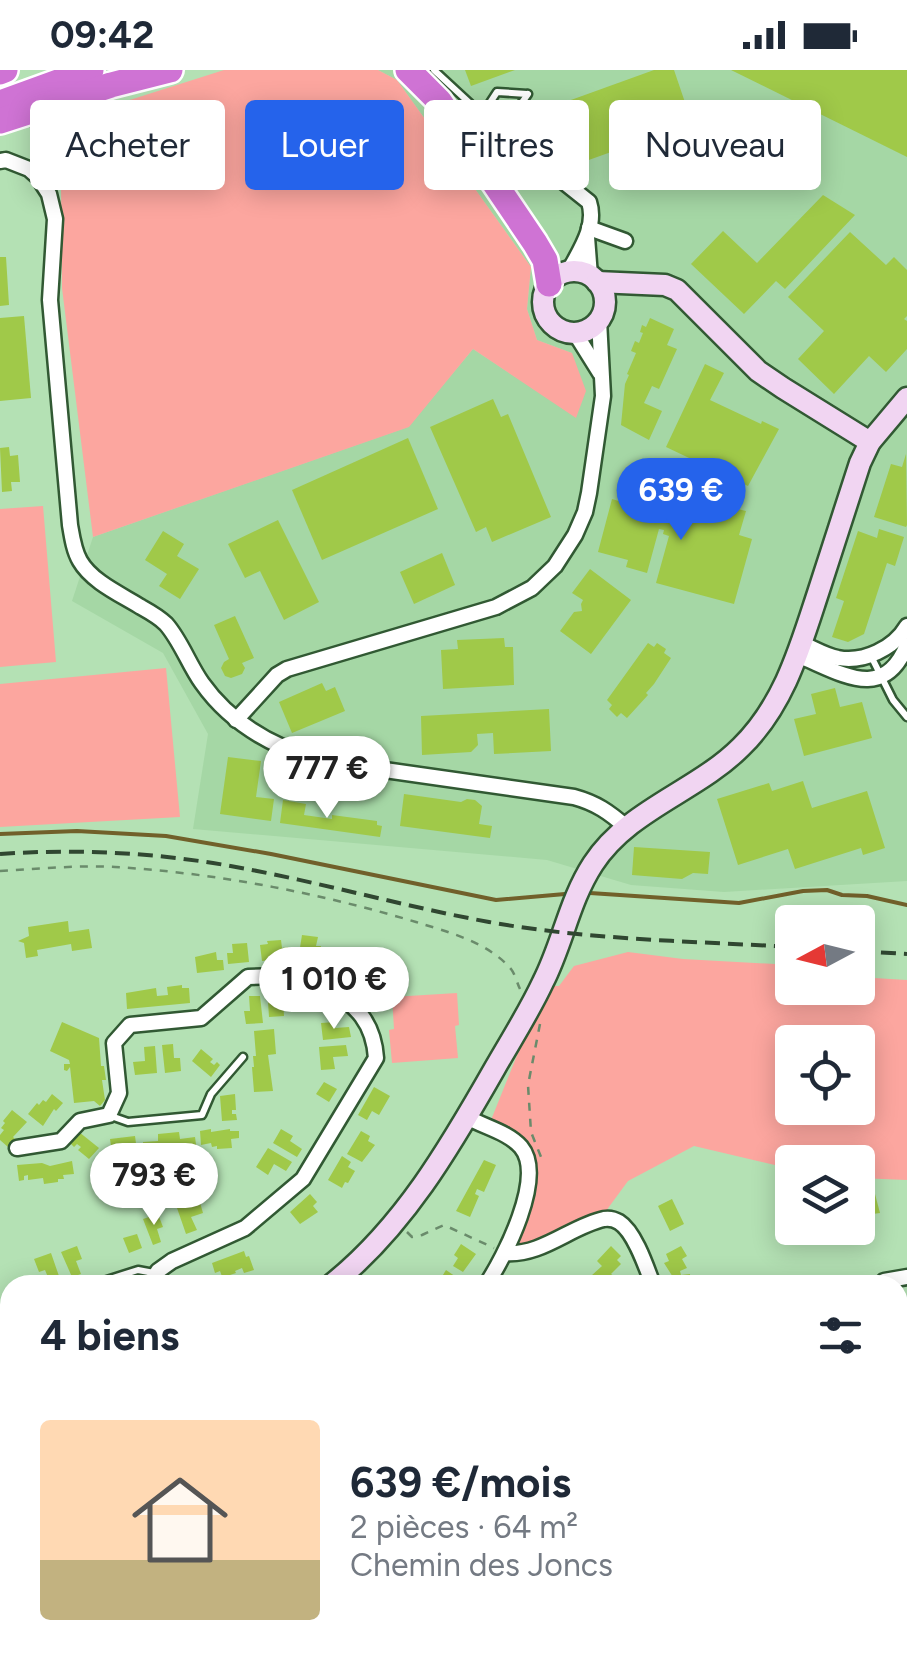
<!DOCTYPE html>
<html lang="fr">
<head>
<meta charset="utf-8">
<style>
	body { margin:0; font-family:Figtree,sans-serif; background:#f6f6f7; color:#1f2937; height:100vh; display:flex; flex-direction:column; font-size:38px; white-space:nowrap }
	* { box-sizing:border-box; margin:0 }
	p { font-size:32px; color:#747a83 }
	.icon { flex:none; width:55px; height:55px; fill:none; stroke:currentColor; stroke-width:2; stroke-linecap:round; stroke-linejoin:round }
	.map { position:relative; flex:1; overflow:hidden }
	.drawer { position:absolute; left:0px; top:1205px; width:908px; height:390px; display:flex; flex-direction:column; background:#fff; border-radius:30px 30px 0 0; box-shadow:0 5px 25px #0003 }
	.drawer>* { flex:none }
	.hud { position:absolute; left:30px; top:30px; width:848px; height:90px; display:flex; gap:20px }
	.needle { width:65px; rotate:263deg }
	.buttons { position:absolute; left:775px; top:835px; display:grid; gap:20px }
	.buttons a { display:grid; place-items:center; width:100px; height:100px; border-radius:10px; background:#fff; box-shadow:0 5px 25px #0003; font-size:50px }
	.price { position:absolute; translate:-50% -85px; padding:0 22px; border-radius:35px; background:#fff; color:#222; font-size:32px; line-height:65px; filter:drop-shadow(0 2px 5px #0008) }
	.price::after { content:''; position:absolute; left:50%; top:60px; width:30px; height:22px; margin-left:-15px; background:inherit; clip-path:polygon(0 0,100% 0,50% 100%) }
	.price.current { background:#2563eb; color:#fff }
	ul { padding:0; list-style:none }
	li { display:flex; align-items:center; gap:30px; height:250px; padding:0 40px }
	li+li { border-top:2px solid #e0e1e3 }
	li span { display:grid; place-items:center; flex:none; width:280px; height:200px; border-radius:10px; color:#555 }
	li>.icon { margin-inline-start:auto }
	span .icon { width:120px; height:120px; fill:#fffc; stroke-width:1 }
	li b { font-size:42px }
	h2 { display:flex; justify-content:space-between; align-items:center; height:120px; padding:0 40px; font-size:42px }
	.tag { padding:0 35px; border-radius:10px; background:#fff; box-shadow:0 5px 25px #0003; font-size:35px; line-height:90px }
	.tag.current { background:#2563eb; color:#fff }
	.status { display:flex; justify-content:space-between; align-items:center; height:70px; padding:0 50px; background:#fff; direction:ltr }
	.status svg { height:28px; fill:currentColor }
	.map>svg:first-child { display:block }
</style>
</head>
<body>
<div class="status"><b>09:42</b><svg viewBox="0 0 49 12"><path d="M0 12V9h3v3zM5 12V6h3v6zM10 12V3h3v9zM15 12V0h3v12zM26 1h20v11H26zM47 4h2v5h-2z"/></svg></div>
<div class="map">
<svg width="907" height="1595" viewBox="0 0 907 1595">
	<rect width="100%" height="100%" fill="#b4e1b4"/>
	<!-- built -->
	<path fill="#a5d7a5" d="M378 0H907V811L724 822 631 815 547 790 193 759 208 664 163 583 72 531 93 467 408 357 473 279 576 347 572 283 537 270 527 239 531 197 397 10Z"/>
	<!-- green -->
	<g fill="#fca69f" fill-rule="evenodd">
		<path d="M224 0H378L397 10 531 197 527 239 537 270 572 283 586 321 576 348 473 279 409 357 93 467 62 218 61 115 48 56Z"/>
		<path d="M43 436 56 592 0 597V439Z"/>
		<path d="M166 598 180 747 0 757V614Z"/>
		<path d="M628 882 683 889 792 895V918H858V903L874 908 907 910V1110L858 1108V1092H792V1099L694 1076 628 1111 603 1145 542 1172 513 1180 527 1076 520 1066 491 1050 518 983 550 916H559L574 896ZM792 972H858V1038H792Z"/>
		<path d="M457 923 459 955 455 956 458 988 392 993 389 960 394 959 392 927Z"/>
		<path d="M907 1397V1595H877L870 1585H898V1400Z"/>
	</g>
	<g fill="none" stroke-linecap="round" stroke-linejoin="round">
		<!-- stream -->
		<g stroke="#71602a" stroke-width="4">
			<path d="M0 764 77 761 166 766 271 784 496 830 565 824"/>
			<path d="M590 823 739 833 803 821 827 820 842 825 867 826 907 835"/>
			<path d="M898 1441 907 1438"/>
			<path d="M431 1595 434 1585"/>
		</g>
	</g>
	<!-- building -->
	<g fill="#a0c949">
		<path d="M465 0H515L471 16Z"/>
		<path d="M654 0H674L692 53 586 91 575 63 558 69 546 39Z"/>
		<path d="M731 0H907V87Z"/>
		<path d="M823 125 855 145 785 219 776 211 744 244 691 194 723 161 757 193Z"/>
		<path d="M850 162 886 195 894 187 907 200V246L904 249 907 251V279L886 302 869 286 834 324 798 289 824 261 788 227Z"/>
		<path d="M0 187H6L9 235 0 236Z"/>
		<path d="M24 246 31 328 0 331V248Z"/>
		<path d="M650 248 674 259 667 275 677 279 659 319 652 316 644 333 662 341 649 370 621 355 625 314 629 305 627 304 636 283 631 281 635 271 639 273 643 263 640 262 642 255 646 257Z"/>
		<path d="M705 294 724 303 710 330 761 354 762 351 779 359 748 416 666 377Z"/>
		<path d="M493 329 501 347 508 344 551 447 492 472 486 457 476 462 430 357Z"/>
		<path d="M408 368 438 439 322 490 292 420Z"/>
		<path d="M9 377 10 386 18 385 20 412H11L12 421 2 422 0 378Z"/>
		<path d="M906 384 907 455 906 457 874 447 891 394 902 397Z"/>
		<path d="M649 412 670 417 666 432 690 438 725 436 746 441 739 465 752 469 734 534 656 513 669 466 663 464 664 460 659 459 647 503 626 497 628 490 598 482 612 429 642 438Z"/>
		<path d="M278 450 319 532 284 550 260 501 245 508 228 474Z"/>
		<path d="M879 459 904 467 895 496 887 493 864 564 848 572 832 567 844 531 836 528 858 461 877 468Z"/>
		<path d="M163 461 184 474 177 486 199 499 180 529 159 516 167 504 145 490Z"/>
		<path d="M442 483 455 515 414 534 400 502Z"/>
		<path d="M590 499 631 530 591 584 560 561 574 542 582 541 581 534 583 530 572 523Z"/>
		<path d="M235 546 254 588 242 593 245 598 242 604 231 608 225 606 221 598 224 592 229 589 214 555Z"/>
		<path d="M504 568 505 577H513L514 615 443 619 441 580 458 579 457 570Z"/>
		<path d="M648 573 654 577 657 573 666 579 664 583 671 588 654 614 646 623 648 625 627 648 621 643 617 647 609 639 612 635 607 630Z"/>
		<path d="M322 613 326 621 335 617 345 641 292 663 279 632Z"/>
		<path d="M835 618 840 637 862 632 872 668 804 686 794 649 816 644 811 624Z"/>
		<path d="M549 639 551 681 494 684 493 663 477 664 478 675 471 682 422 685 421 646Z"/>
		<path d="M228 687 261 691 256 727 274 729 271 751 220 744Z"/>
		<path d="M803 711 812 738 867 721 885 778 863 785 861 778 795 799 788 779 738 795 717 729 769 713 772 721Z"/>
		<path d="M404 724 461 732 467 729 475 730 482 736 479 754 492 756 490 768 400 756Z"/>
		<path d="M283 730 306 734 304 745 332 749V745L377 751V755L382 756 380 767 280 753Z"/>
		<path d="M634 777 710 782 708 804 693 803 682 809 632 805Z"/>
		<path d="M68 851 69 862 89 859 92 878 72 881 71 874 37 880 38 886 26 888 24 873 18 871 29 866 28 857Z"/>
		<path d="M302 865 318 867 316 876H321L319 887 299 884Z"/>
		<path d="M281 870 282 878 288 877 289 888 262 891 260 875 268 874 267 871Z"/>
		<path d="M247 873 249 892 228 894 227 883H233L232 874Z"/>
		<path d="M216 882 217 890H223L224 900 197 903 195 887Z"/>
		<path d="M354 893 378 912 372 919 376 922 369 930 338 904 345 896 349 899Z"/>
		<path d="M182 915V918H189L190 933 127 939 126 923 156 918 157 926 168 925 167 917Z"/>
		<path d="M249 926H260L263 953 246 954 244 941H250Z"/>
		<path d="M283 931 284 946 269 947 268 932Z"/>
		<path d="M62 952 99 968 101 996H104L106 1010H102L105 1030 100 1036 94 1031 74 1033 70 997 67 1001 64 1000V994H70L69 990 50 981Z"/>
		<path d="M335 952V958L349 957 351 967 323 970 321 953Z"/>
		<path d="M274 959 276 984 268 985 273 1021 254 1022 252 997H254L253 986H256L254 961Z"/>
		<path d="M173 974 174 988H180L181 1001 165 1003 162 975Z"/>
		<path d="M346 975 348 986 333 987 335 999 321 1000 319 977Z"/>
		<path d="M155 976 157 1003 135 1005 133 992 145 991 144 977Z"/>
		<path d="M201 979 213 989 210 992 214 995 217 992 220 995 211 1007 192 991Z"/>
		<path d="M324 1012 337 1019 329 1032 316 1024Z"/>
		<path d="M374 1017 390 1026 379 1045 372 1041 367 1050 358 1045Z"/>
		<path d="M52 1024 63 1033 56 1041 54 1039 43 1056 28 1044 37 1033 39 1035 43 1030 46 1032Z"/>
		<path d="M235 1024 236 1040H232V1044H236L237 1050 222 1051 220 1026Z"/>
		<path d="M12 1040 27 1052 13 1067 15 1069 8 1077 0 1070V1065L4 1060 1 1058 5 1053 3 1051Z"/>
		<path d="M211 1059V1062L230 1059V1061H239V1068L231 1069 232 1078 217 1079V1076L212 1077 211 1073 201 1075 200 1061Z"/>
		<path d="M281 1059 293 1066 290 1071 302 1079 297 1087 273 1073Z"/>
		<path d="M361 1061 370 1066 368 1071 375 1075 362 1092 347 1084Z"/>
		<path d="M79 1062 99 1078 89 1089 78 1080 81 1077 77 1074 74 1077 70 1073Z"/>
		<path d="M179 1062 180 1069 195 1067 197 1082 175 1084V1078L165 1079V1085L144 1087 143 1072 158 1071V1064Z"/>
		<path d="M135 1066 137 1081 131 1082V1077L126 1078 127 1082 112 1083 110 1069Z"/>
		<path d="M268 1078 292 1092 286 1101 274 1094 268 1105 256 1097Z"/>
		<path d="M342 1086 351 1092 348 1097 355 1101 348 1113 345 1112 342 1118 328 1110Z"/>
		<path d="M484 1090 496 1095 484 1122 477 1119 475 1124 479 1126 470 1147 456 1141Z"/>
		<path d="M72 1091 74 1104 63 1105 64 1109H58V1112L44 1114 43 1108 28 1110V1105L24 1106V1110L19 1111 17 1095 42 1093 50 1096Z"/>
		<path d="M310 1124 317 1132 313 1136 318 1142 300 1154 290 1142Z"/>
		<path d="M875 1124 880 1143 858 1146V1129Z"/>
		<path d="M199 1129 203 1143 191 1147 197 1160 186 1164 177 1138Z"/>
		<path d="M672 1129 684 1154 670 1161 658 1136Z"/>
		<path d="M792 1129V1160L785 1162 777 1133Z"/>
		<path d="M158 1144 163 1157 157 1159 161 1172 153 1175 143 1149Z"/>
		<path d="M137 1164 142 1178 129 1183 123 1168Z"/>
		<path d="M461 1174 476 1184 463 1202 453 1196 458 1188 454 1185Z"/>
		<path d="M77 1176 82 1189 76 1191 81 1204 72 1207 61 1182Z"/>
		<path d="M611 1176 621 1186 617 1190 621 1194 611 1204 614 1206 605 1215H601L591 1206 602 1196 597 1191Z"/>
		<path d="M681 1176 687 1186 682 1189 687 1198 680 1201 681 1205 690 1204 691 1215H678L664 1193 669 1191 666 1184Z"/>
		<path d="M244 1181 246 1187 249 1186 254 1200 244 1203 242 1198 235 1201 236 1203 230 1205 232 1209 224 1212 220 1201 215 1203 212 1193Z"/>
		<path d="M51 1183 60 1209 50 1212 45 1200 39 1202 34 1189Z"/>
		<path d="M446 1200 462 1211 460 1215 438 1213Z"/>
		<path d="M10 1574V1585H36L37 1592 33 1595H21L20 1592 0 1595V1577Z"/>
		<path d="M194 1585H200L207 1595H178Z"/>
	</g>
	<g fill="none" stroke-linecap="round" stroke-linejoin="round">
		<!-- lane casing -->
		<g stroke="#315933" stroke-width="11">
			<g id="lane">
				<path d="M434 0 501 62 528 24"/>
				<path d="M482 45 497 22 527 24"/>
				<path d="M33 49 39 69 38 106"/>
				<path d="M870 584 893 630 907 647"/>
				<path d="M111 1046 128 1052 202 1045 211 1024 243 987"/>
				<path d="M91 1215 138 1200 154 1203"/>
				<path d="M0 1282 8 1280"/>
				<path d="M0 1314 10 1312"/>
			</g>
		</g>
		<!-- street casing -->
		<g stroke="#315933" stroke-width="19">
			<g id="street">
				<path d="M501 62 589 132C597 156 580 180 569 201"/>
				<path d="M0 91 6 90 29 99 38 107 49 124 55 149 50 230 70 455C72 467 74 481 80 491 92 512 122 525 141 537 150 542 159 547 166 554 181 571 189 595 202 613 231 654 275 678 322 691L574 727C596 733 609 742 626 757"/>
				<path d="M589 158 625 171"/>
				<path d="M587 167 590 206"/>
				<path d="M575 263 600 303"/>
				<path d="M801 573C813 578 826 586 838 588 864 593 894 578 907 556"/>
				<path d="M797 585C840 602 883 634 907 575"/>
				<path d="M236 650 277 605 287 599 496 537 532 518 555 496 575 465 585 442 589 423 603 326 599 250"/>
				<path d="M467 1047C484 1057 508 1062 521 1077 546 1107 504 1188 486 1215"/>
				<path d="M17 1078 61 1071 80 1051 109 1045 119 1023 114 973 130 955 201 948 248 907 315 905C347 932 373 943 376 988L303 1109 245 1158 172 1191 158 1201 149 1215"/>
				<path d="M505 1183C542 1186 571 1156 604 1149 610 1148 614 1149 619 1152 635 1162 647 1199 653 1215"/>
				<path d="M884 1211 907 1207"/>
				<path d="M898 1271V1276"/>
				<path d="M0 1427 10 1424"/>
				<path d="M47 1595 61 1585"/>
			</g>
		</g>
		<!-- secondary casing -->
		<g stroke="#315933" stroke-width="25">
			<g id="secondary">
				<circle cx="574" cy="232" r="31"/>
				<path d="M597 212 665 215 677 220 758 301 783 318 870 372"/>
				<path d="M331 1215C403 1158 450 1077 495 998 511 970 529 942 543 912 563 873 569 831 593 794 629 739 696 722 741 677 784 635 800 578 818 523 832 480 846 436 860 393L870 372 907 328"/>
				<path d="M0 1350 10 1348"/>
			</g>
		</g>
		<!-- highway casing -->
		<g stroke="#fff" stroke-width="30">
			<g id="highway">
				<path d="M408 0 439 31 535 173 545 190 549 214"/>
				<path d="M0 2 5 0"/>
				<path d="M0 33 91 0"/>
				<path d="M0 51 111 15 170 0"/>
			</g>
		</g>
		<!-- path -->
		<g stroke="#6a8b6b" stroke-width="2.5" stroke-dasharray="8 8" stroke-linecap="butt">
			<path d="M0 801C38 799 77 795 115 797 216 803 319 823 416 852 448 862 488 872 511 899 515 904 517 913 520 919"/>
			<path d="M540 954 528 1015 531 1062 541 1087"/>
			<path d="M407 1162 412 1167 422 1165 444 1155 494 1178"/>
			<path d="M898 1541 907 1533"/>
			<path d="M525 1585 529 1588 549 1585"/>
			<path d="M662 1585 674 1595"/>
			<path d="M850 1585 855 1595"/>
			<path d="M854 1589 861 1585"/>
			<path d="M748 1595 808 1585"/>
		</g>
		<!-- lane -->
		<use href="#lane" stroke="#fff" stroke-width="6"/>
		<!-- street -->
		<use href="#street" stroke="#fff" stroke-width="14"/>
		<!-- secondary -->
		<use href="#secondary" stroke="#f1d5f2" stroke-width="20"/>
		<!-- highway -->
		<use href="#highway" stroke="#cf73d4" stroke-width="25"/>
		<!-- rail -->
		<g stroke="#304731" stroke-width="4" stroke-dasharray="15 8" stroke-linecap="butt">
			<path d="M0 784C71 779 142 782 213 793 306 808 396 835 489 852 589 870 691 871 792 877"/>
			<path d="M858 881 907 884"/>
		</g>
	</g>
</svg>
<div class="buttons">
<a><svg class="needle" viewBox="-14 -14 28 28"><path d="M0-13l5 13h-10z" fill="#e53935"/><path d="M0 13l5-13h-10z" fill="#747a83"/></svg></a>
<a><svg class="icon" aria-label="locate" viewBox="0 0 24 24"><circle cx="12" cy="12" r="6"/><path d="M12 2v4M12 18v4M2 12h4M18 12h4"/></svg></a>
<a><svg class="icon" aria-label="layers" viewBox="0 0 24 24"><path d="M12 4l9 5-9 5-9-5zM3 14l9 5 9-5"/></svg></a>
</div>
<b class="price current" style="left:681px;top:473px">639 €</b>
<b class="price" style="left:327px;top:751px">777 €</b>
<b class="price" style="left:334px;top:962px">1 010 €</b>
<b class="price" style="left:154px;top:1158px">793 €</b>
<div class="hud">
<a class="tag">Acheter</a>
<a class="tag current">Louer</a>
<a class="tag">Filtres</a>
<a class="tag">Nouveau</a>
</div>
<section class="drawer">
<h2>4 biens<svg class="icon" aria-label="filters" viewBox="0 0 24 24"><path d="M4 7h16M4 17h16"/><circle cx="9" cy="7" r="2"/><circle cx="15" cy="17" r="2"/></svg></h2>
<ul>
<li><span style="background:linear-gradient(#ffd9b3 70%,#c2b280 0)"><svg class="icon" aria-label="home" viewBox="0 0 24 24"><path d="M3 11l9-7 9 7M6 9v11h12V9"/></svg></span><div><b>639 €/mois</b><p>2 pièces · 64 m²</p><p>Chemin des Joncs</p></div></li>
</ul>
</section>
</div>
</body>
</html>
